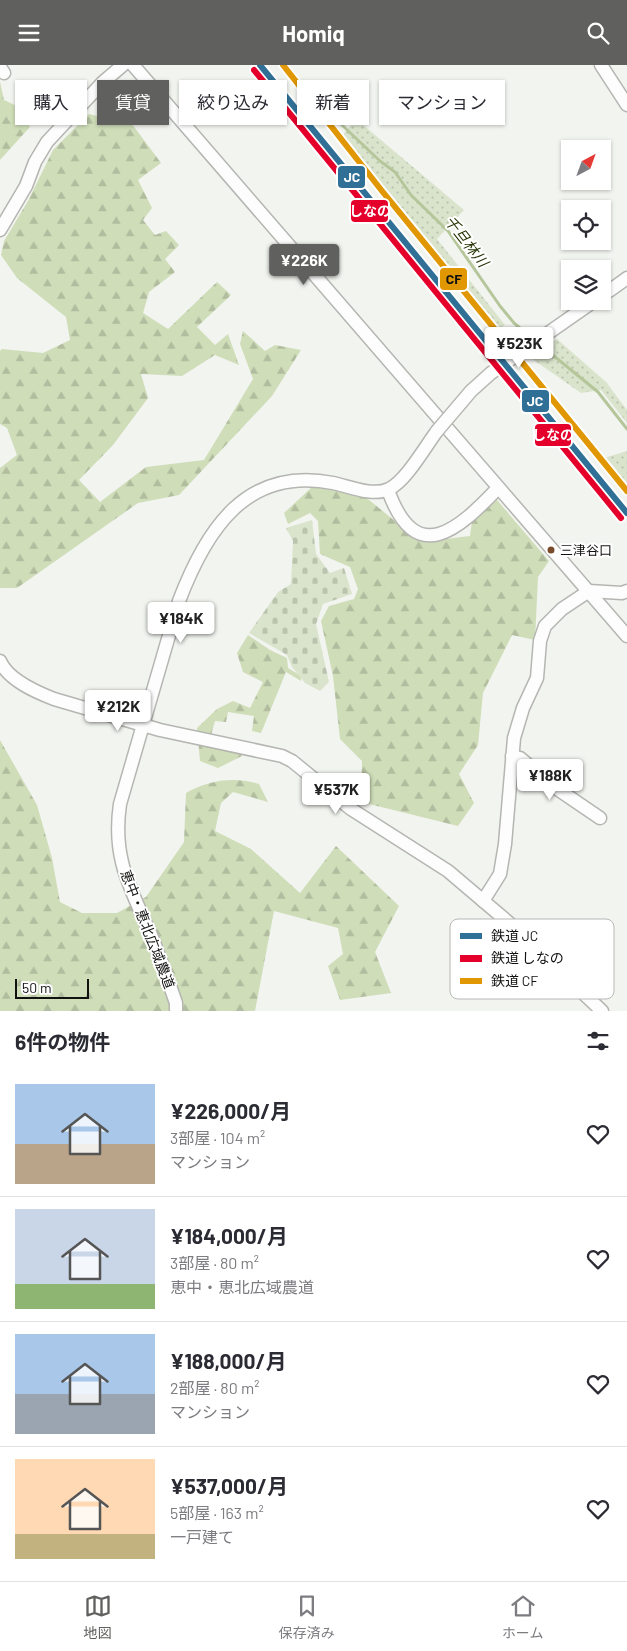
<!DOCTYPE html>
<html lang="ja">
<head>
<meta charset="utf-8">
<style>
	body { margin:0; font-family:Barlow,"Noto Sans JP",sans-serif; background:#f2f2f3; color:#2b2b33; height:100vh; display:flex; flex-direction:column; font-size:19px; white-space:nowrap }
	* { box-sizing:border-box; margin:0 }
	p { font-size:16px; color:#7c7c81 }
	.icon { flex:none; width:28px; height:28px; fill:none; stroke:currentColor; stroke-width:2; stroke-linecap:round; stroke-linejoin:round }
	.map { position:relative; height:946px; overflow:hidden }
	.side { display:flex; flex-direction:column; background:#fff; flex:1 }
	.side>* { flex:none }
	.top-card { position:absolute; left:15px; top:15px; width:598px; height:45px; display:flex; gap:10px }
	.needle { width:32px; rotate:41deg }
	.controls { position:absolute; left:561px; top:75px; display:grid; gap:10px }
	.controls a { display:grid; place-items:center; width:50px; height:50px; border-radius:0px; background:#fff; box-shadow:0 1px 4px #0004; font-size:25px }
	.scale { position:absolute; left:15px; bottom:12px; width:74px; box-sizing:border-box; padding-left:5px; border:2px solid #111210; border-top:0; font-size:14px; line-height:18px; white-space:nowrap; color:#111210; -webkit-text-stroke:4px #fff; paint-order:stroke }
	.price { position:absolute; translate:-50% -42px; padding:0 11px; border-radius:5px; background:#fff; color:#222; font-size:16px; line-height:32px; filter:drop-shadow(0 1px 2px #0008) }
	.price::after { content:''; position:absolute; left:50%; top:30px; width:15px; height:11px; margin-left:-8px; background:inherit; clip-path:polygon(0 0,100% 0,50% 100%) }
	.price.on { background:#60615e; color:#fff }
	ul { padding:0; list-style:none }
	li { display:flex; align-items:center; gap:15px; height:125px; padding:0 15px }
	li+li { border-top:1px solid #e1e1e2 }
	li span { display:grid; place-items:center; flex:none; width:140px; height:100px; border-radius:0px; color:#555 }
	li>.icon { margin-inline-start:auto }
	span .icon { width:60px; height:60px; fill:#fffc; stroke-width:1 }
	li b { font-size:21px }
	h2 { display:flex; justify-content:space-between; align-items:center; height:60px; padding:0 15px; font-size:21px }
	.pill { padding:0 18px; border-radius:0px; background:#fff; box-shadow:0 1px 4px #0004; font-size:18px; line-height:45px }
	.pill.on { background:#60615e; color:#fff }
	header { display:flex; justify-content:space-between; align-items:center; height:65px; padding:0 15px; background:#60615e; color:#fff; font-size:22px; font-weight:700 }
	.menu { display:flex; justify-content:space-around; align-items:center; height:70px; border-top:1px solid #e1e1e2; background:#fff; font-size:14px; color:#7c7c81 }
	.menu a { display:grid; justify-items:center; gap:2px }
	.menu .on { color:#60615e }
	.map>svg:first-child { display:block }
</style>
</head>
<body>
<header><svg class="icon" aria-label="menu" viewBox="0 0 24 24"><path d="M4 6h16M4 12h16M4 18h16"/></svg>Homiq<svg class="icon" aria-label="search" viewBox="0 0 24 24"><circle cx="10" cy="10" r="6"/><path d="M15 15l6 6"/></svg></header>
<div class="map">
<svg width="627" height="946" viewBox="0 0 627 946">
	<defs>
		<pattern id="grass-dots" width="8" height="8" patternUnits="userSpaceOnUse" patternTransform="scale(1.25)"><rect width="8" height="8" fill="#dae4cc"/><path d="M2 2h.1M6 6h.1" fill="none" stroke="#bac3ae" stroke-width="1.8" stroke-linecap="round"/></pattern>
		<pattern id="forest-firs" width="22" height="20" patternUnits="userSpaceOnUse" patternTransform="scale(1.25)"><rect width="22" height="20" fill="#cfddb9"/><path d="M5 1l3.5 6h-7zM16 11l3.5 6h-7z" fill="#b1bd9e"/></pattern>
		<pattern id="cemetery-stones" width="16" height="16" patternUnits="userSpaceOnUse" patternTransform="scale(1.25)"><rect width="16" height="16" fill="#dae4cc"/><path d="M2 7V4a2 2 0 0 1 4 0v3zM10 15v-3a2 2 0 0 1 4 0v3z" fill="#bac3ae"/></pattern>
	</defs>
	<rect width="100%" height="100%" fill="#f2f4ef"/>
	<!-- grass -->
	<g fill="url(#grass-dots)">
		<path d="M356 54 464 145 437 174 505 260 494 267 339 74Z"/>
		<path d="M557 274 606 317 627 345V358L601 325 581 328 528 291Z"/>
		<path d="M627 386V421L601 394Z"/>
	</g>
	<!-- forest -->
	<g fill="url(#forest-firs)">
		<path d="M0 17 4 35 19 42 30 62 0 95Z"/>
		<path d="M89 49 132 59 161 98 138 115 152 143 143 155 155 170 166 166 179 180 165 194 175 207 149 227 143 248 168 264 217 217 231 230 197 262 215 280 228 269 239 300 215 290 182 311 141 309 148 333 113 380 79 415 100 437 146 402 204 395 253 314 240 279 243 266 265 286 275 280 301 285 272 331 179 430 138 438 17 523H0V403L17 390 7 363 0 359V286L2 284 43 288 70 275 66 252 17 213 1 190 4 176 28 136 53 85Z"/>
		<path d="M312 422 363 430 406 465 429 476 470 471 472 456 497 435 549 496 538 512 535 575 512 570 483 628 478 680 459 709 474 738 458 761 361 737 362 696 340 674 333 611 321 556 329 541 354 534 358 524 350 502 320 489 318 456 310 448 288 459 284 448Z"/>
		<path d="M248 570 270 585 287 593 288 603 301 611V616L286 607 261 668 252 666 254 651 228 647 226 657 215 656 209 677 243 684 242 691 218 703 200 696 197 663 217 644 233 636 250 643 263 617 243 607 237 588Z"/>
		<path d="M0 675 37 740 52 793 60 837 82 848H117L146 832 184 777 186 728C208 715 234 711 259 719L268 737 233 727 221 738 215 766 251 784 300 828 336 781 399 841 375 887 391 928 340 935 328 901 343 889 338 863 274 846 255 946H0Z"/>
	</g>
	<!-- cemetery -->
	<path fill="url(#cemetery-stones)" d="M312 455 316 489 330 508 344 503 352 529 323 539 316 559 329 617 320 626 305 618 292 602 287 590 249 568 278 527 291 519 293 476 286 463Z"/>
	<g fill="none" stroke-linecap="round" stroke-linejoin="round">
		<!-- stream -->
		<g stroke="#b6c69b" stroke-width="3">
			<path d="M288 0 289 5 307 27 380 96 395 107 411 130 448 166 500 241 514 258 533 274"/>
			<path d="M538 278 598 327 627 364"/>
		</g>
		<!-- minor casing -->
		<g stroke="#b5b6b2" stroke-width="15">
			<g id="minor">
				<path d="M133 0 627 571"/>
				<path d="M601 0 627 40"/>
				<path d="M0 2 4 8"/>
				<path d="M0 165 26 121 35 97 47 77 102 18 123 0"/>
				<path d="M602 231 627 213"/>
				<path d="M388 425C416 504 459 464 498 423"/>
				<path d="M0 596C8 615 36 627 54 634L160 665 282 691 292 696 351 744 448 806 508 857 602 946"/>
				<path d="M512 691 520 693 553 721 600 753"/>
				<path d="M483 836 500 809 505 779 514 673 523 643 537 613 540 576 545 561 562 544 589 526 622 528 627 526"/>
				<path d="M176 946V938C168 915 160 892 151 870 130 822 112 793 120 739L179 536C206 465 246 401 333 418 348 421 373 432 389 424 406 416 425 382 437 366"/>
			</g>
		</g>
		<!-- minor -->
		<use href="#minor" stroke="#fdfdfd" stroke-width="12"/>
		<!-- minor-bridge casing -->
		<g stroke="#b5b6b2" stroke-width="15" stroke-linecap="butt">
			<path id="minor-bridge" d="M437 366 471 326 491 308 594 236"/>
		</g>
		<!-- minor-bridge -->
		<use href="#minor-bridge" stroke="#fdfdfd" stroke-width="12"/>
		<!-- rail-1 casing -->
		<g stroke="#fff" stroke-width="10">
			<path id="rail-1" d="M260 0 627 448"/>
		</g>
		<!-- rail-2 casing -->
		<g stroke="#fff" stroke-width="10">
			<path id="rail-2" d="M254 5 621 453"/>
		</g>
		<!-- rail-3 casing -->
		<g stroke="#fff" stroke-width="10">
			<path id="rail-3" d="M283 0 382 126 627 426"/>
		</g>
		<!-- rail-1 -->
		<use href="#rail-1" stroke="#307097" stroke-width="6"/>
		<!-- rail-2 -->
		<use href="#rail-2" stroke="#e4002b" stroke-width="6"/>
		<!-- rail-3 -->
		<use href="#rail-3" stroke="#e09702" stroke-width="6"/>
	</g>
	<!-- markers -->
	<circle fill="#7a4b2a" stroke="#fff" stroke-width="2" cx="551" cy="485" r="4.5"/>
	<g text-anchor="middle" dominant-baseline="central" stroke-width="4" stroke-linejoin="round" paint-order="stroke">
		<!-- bus labels -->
		<g font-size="13" fill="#111210" stroke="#fff" text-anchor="start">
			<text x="560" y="485">三津谷口</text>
		</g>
		<!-- street labels -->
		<g font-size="14" fill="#111210" stroke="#fff">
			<text transform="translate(148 864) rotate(69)">恵中・恵北広域農道</text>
		</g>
		<!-- water labels -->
		<g font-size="15" font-style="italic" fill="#263405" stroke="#fff">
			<text transform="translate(467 176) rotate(52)">千旦林川</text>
		</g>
	</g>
	<!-- legend -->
	<rect x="450" y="854" width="164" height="80" rx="8" fill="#fff" stroke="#b8b8b7" stroke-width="1"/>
	<rect x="460" y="868" width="22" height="6" fill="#307097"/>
	<rect x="460" y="890" width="22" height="7" fill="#e4002b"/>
	<rect x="460" y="913" width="22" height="6" fill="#e09702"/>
	<g font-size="14" fill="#111210">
		<text x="491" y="876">鉄道 JC</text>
		<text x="491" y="898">鉄道 しなの</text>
		<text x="491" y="921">鉄道 CF</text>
	</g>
	<g stroke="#fff" stroke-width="2">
		<rect x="337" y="100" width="29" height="24" rx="5" fill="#307097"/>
		<rect x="350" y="134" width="39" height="24" rx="5" fill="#e4002b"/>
		<rect x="439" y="202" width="29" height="24" rx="5" fill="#e09702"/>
		<rect x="521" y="324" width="29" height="24" rx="5" fill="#307097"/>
		<rect x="534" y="358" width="38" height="24" rx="5" fill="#e4002b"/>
	</g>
	<g font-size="14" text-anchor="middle" font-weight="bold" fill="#fff">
		<text x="352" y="117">JC</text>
		<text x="370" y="151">しなの</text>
		<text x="535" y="341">JC</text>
		<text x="553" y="375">しなの</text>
	</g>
	<g font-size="14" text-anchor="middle" font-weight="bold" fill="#111">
		<text x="454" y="219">CF</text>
	</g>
</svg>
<div class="controls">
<a><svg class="needle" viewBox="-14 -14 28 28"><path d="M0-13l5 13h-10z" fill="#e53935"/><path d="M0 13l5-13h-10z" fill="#7c7c81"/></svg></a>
<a><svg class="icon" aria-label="locate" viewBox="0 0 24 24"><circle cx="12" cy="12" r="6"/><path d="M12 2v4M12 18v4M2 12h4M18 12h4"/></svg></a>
<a><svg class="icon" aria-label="layers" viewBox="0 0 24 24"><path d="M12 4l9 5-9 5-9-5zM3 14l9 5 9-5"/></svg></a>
</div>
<div class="scale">50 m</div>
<b class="price on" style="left:304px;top:221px">¥226K</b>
<b class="price" style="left:519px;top:304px">¥523K</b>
<b class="price" style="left:181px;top:579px">¥184K</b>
<b class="price" style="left:118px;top:667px">¥212K</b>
<b class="price" style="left:550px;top:736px">¥188K</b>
<b class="price" style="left:336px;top:750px">¥537K</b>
<div class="top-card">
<a class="pill">購入</a>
<a class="pill on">賃貸</a>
<a class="pill">絞り込み</a>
<a class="pill">新着</a>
<a class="pill">マンション</a>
</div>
</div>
<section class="side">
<h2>6件の物件<svg class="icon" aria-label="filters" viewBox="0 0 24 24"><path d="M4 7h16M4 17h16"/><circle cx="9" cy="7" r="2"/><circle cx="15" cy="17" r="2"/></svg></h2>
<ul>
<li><span style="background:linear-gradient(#a9c7e8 60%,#b9a48a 0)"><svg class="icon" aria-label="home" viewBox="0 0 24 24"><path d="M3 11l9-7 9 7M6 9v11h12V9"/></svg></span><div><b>¥226,000/月</b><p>3部屋 · 104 m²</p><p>マンション</p></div><svg class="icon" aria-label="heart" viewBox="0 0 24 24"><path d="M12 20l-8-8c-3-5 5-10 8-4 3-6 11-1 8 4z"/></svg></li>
<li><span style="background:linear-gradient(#c9d6e8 75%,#8fb573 0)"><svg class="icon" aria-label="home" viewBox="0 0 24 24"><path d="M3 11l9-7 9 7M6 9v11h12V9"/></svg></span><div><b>¥184,000/月</b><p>3部屋 · 80 m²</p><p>恵中・恵北広域農道</p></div><svg class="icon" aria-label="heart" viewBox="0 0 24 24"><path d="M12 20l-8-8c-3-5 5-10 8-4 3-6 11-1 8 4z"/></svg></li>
<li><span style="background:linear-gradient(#a9c7e8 60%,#9aa5b1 0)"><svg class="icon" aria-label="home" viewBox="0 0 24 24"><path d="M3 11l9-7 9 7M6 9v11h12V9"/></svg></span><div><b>¥188,000/月</b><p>2部屋 · 80 m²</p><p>マンション</p></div><svg class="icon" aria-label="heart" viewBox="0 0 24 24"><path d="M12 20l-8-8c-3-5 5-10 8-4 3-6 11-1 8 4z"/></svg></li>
<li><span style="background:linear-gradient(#ffd9b3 75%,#c2b280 0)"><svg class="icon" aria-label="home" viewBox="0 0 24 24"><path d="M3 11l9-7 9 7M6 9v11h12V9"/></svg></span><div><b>¥537,000/月</b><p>5部屋 · 163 m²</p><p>一戸建て</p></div><svg class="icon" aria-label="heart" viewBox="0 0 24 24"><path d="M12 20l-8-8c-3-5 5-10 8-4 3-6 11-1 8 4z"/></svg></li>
</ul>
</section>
<nav class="menu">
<a class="on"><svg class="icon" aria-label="map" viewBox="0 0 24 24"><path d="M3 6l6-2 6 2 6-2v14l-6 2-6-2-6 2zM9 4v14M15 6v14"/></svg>地図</a>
<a><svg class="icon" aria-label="saved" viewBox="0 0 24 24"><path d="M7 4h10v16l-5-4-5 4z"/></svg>保存済み</a>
<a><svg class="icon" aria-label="home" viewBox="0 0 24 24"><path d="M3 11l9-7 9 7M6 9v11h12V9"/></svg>ホーム</a>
</nav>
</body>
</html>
